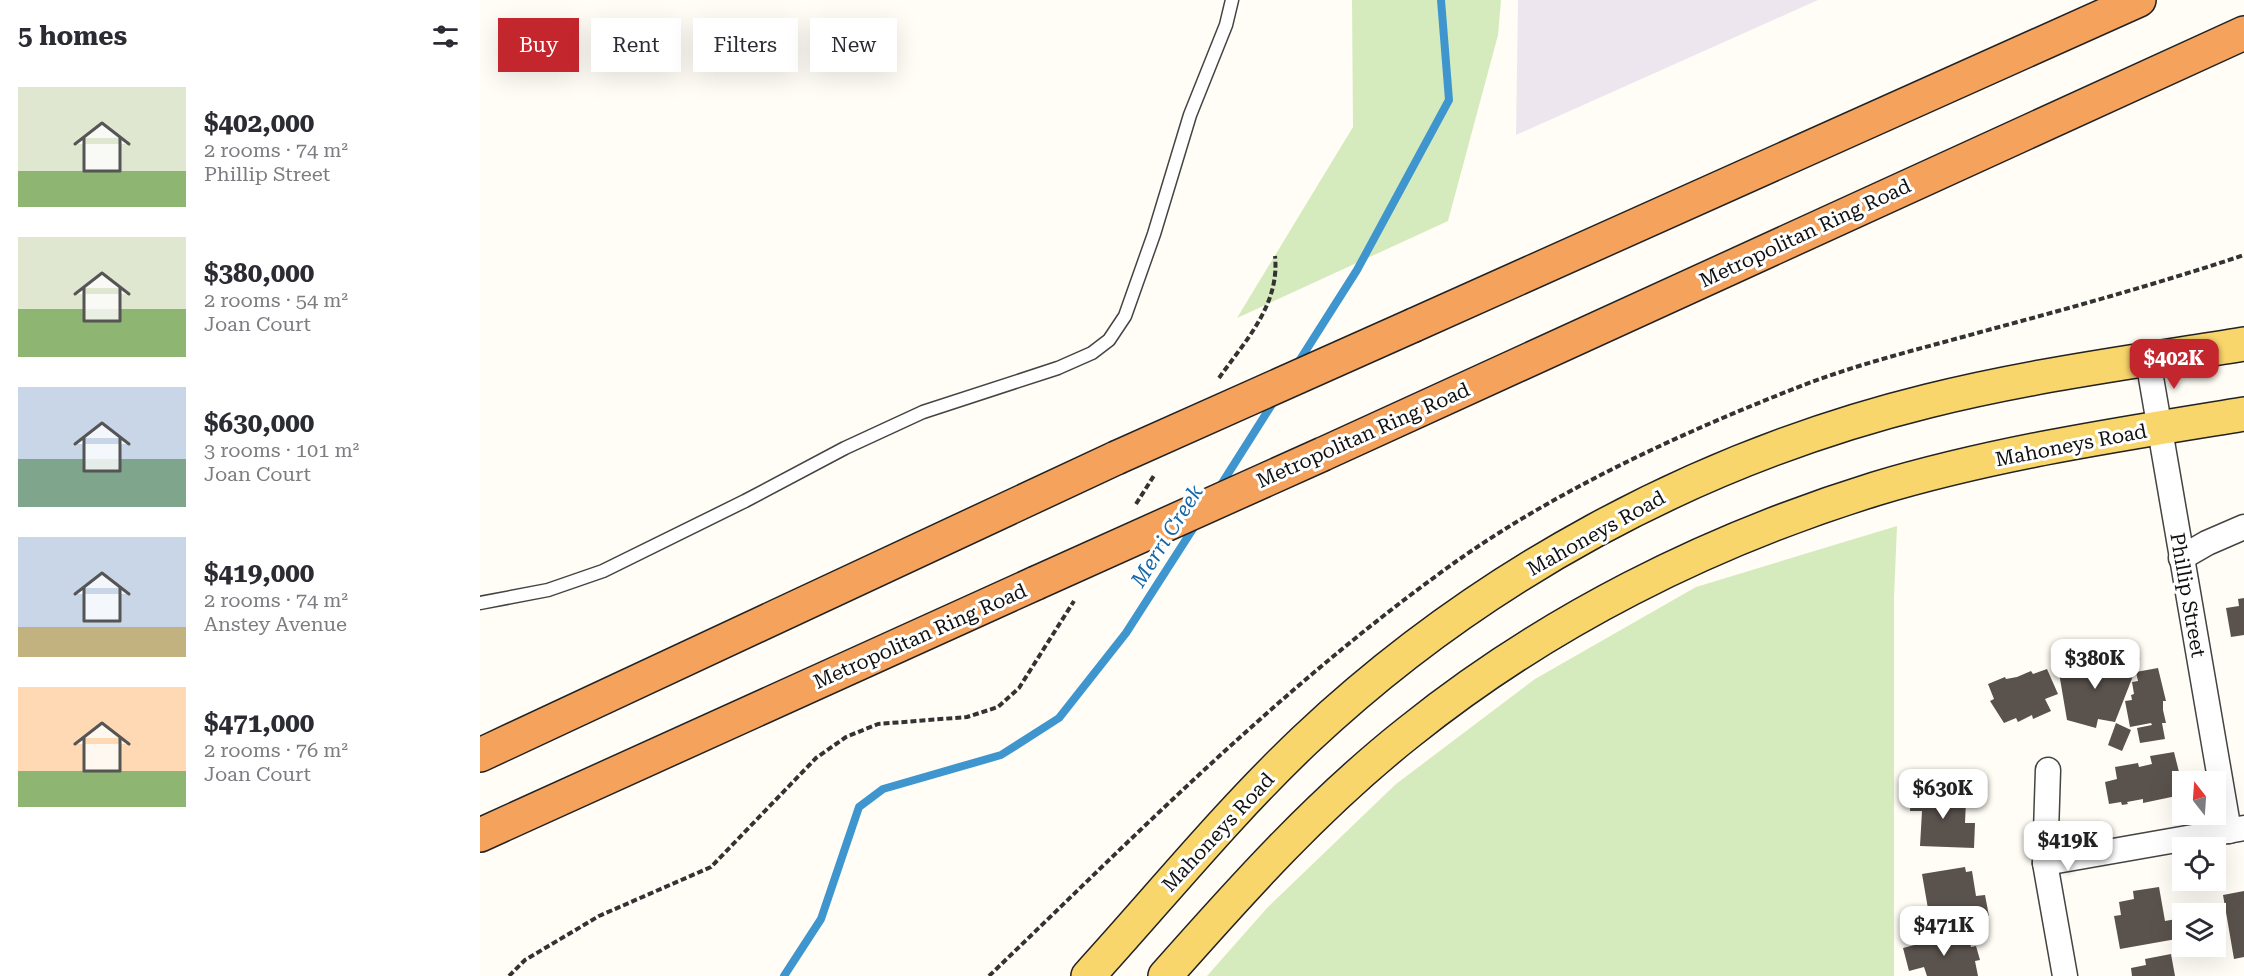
<!DOCTYPE html>
<html lang="en">
<head>
<meta charset="utf-8">
<style>
	body { margin:0; font-family:"Roboto Serif",serif; background:#f2f2f3; color:#2b2b33; height:100vh; display:flex; flex-direction:column; font-size:22px; white-space:nowrap }
	* { box-sizing:border-box; margin:0 }
	p { font-size:20px; color:#7c7c81 }
	.icon { flex:none; width:33px; height:33px; fill:none; stroke:currentColor; stroke-width:2; stroke-linecap:round; stroke-linejoin:round }
	.map { position:relative; flex:1; overflow:hidden }
	.side { display:flex; flex-direction:column; background:#fff; width:480px }
	.side>* { flex:none }
	.top-card { position:absolute; left:18px; top:18px; width:570px; height:54px; display:flex; gap:12px }
	.needle { width:39px; rotate:343deg }
	.buttons { position:absolute; left:1692px; top:771px; display:grid; gap:12px }
	.buttons a { display:grid; place-items:center; width:54px; height:54px; border-radius:0px; background:#fff; box-shadow:0 6px 24px #0002; font-size:30px }
	.price { position:absolute; translate:-50% -51px; padding:0 14px; border-radius:12px; background:#fff; color:#222; font-size:20px; line-height:39px; filter:drop-shadow(0 2px 3px #0008) }
	.price::after { content:''; position:absolute; left:50%; top:36px; width:18px; height:14px; margin-left:-9px; background:inherit; clip-path:polygon(0 0,100% 0,50% 100%) }
	.price.current { background:#c4262e; color:#fff }
	ul { padding:0; list-style:none }
	li { display:flex; align-items:center; gap:18px; height:150px; padding:0 18px }
	li span { display:grid; place-items:center; flex:none; width:168px; height:120px; border-radius:0px; color:#555 }
	li>.icon { margin-inline-start:auto }
	span .icon { width:72px; height:72px; fill:#fffc; stroke-width:1 }
	li b { font-size:26px }
	h2 { display:flex; justify-content:space-between; align-items:center; height:72px; padding:0 18px; font-size:26px }
	.chip { padding:0 21px; border-radius:0px; background:#fff; box-shadow:0 6px 24px #0002; font-size:21px; line-height:54px }
	.chip.current { background:#c4262e; color:#fff }
	main { display:flex; flex:1; min-height:0 }
	.map>svg:first-child { display:block }
</style>
</head>
<body>
<main>
<section class="side">
<h2>5 homes<svg class="icon" aria-label="filters" viewBox="0 0 24 24"><path d="M4 7h16M4 17h16"/><circle cx="9" cy="7" r="2"/><circle cx="15" cy="17" r="2"/></svg></h2>
<ul>
<li><span style="background:linear-gradient(#dfe7d0 70%,#8fb573 0)"><svg class="icon" aria-label="home" viewBox="0 0 24 24"><path d="M3 11l9-7 9 7M6 9v11h12V9"/></svg></span><div><b>$402,000</b><p>2 rooms · 74 m²</p><p>Phillip Street</p></div></li>
<li><span style="background:linear-gradient(#dfe7d0 60%,#8fb573 0)"><svg class="icon" aria-label="home" viewBox="0 0 24 24"><path d="M3 11l9-7 9 7M6 9v11h12V9"/></svg></span><div><b>$380,000</b><p>2 rooms · 54 m²</p><p>Joan Court</p></div></li>
<li><span style="background:linear-gradient(#c9d6e8 60%,#7fa58c 0)"><svg class="icon" aria-label="home" viewBox="0 0 24 24"><path d="M3 11l9-7 9 7M6 9v11h12V9"/></svg></span><div><b>$630,000</b><p>3 rooms · 101 m²</p><p>Joan Court</p></div></li>
<li><span style="background:linear-gradient(#c9d6e8 75%,#c2b280 0)"><svg class="icon" aria-label="home" viewBox="0 0 24 24"><path d="M3 11l9-7 9 7M6 9v11h12V9"/></svg></span><div><b>$419,000</b><p>2 rooms · 74 m²</p><p>Anstey Avenue</p></div></li>
<li><span style="background:linear-gradient(#ffd9b3 70%,#8fb573 0)"><svg class="icon" aria-label="home" viewBox="0 0 24 24"><path d="M3 11l9-7 9 7M6 9v11h12V9"/></svg></span><div><b>$471,000</b><p>2 rooms · 76 m²</p><p>Joan Court</p></div></li>
</ul>
</section>
<div class="map">
<svg width="1764" height="976" viewBox="0 0 1764 976">
	<rect width="100%" height="100%" fill="#fffdf5"/>
	<!-- industrial -->
	<path fill="#eee6ef" d="M1038 0H1338L1036 135Z"/>
	<!-- green -->
	<g fill="#d5ebbd">
		<path d="M872 0H1021L1018 35 968 221 757 318 873 127Z"/>
		<path d="M1417 526 1414 597V976H727L787 908 916 784 1055 679 1216 587Z"/>
	</g>
	<g fill="none" stroke-linecap="round" stroke-linejoin="round">
		<!-- stream -->
		<g stroke="#3f96cf" stroke-width="8">
			<path d="M816 366 877 270 969 100 961 0"/>
			<path d="M739 488 796 398"/>
			<path d="M304 976 341 919 379 807 403 789 521 755 579 718 646 633 716 524"/>
		</g>
	</g>
	<!-- building -->
	<g fill="#5a524d">
		<path d="M1764 598V635L1751 637 1746 608 1759 606 1758 599Z"/>
		<path d="M1660 658 1635 722 1618 719 1616 728 1587 720 1578 667 1616 659 1618 666Z"/>
		<path d="M1678 668 1686 701H1683V710L1686 723H1682L1685 739 1660 743 1657 728 1672 725 1671 723 1650 727 1645 701 1652 700 1651 695 1654 694 1652 682 1658 681 1656 672Z"/>
		<path d="M1567 669 1578 694 1565 699 1571 711 1553 719 1552 715 1538 722 1536 718 1524 723 1510 701 1514 699 1508 684 1525 677 1526 679 1537 677 1551 671 1553 674Z"/>
		<path d="M1636 723 1651 730 1642 751 1628 745Z"/>
		<path d="M1694 752 1701 780 1699 781 1701 795 1663 803V799L1647 802 1648 804 1642 805 1641 802 1629 804 1625 782 1637 779 1635 767 1658 763 1659 767 1672 764 1670 756Z"/>
		<path d="M1431 790 1466 792V799L1486 800 1485 823H1495L1494 848 1440 846 1442 811H1430Z"/>
		<path d="M1485 867 1486 872 1492 871 1496 896 1505 895 1509 916 1451 926 1442 874Z"/>
		<path d="M1679 887 1685 921 1702 918V938L1640 949 1634 916 1641 915 1639 902 1654 899 1653 891Z"/>
		<path d="M1764 891V957L1754 959 1743 895Z"/>
		<path d="M1487 931 1491 947 1496 946 1500 960 1495 961 1498 976H1447L1444 967 1429 971 1423 948Z"/>
		<path d="M1691 954 1695 976H1652L1651 968 1666 965 1665 959Z"/>
	</g>
	<g fill="none" stroke-linecap="round" stroke-linejoin="round">
		<!-- service casing -->
		<g stroke="#444" stroke-width="15">
			<path id="service" d="M0 603 68 590 123 571 265 501 365 448 443 412 578 368 612 353 629 340 645 316 674 234 710 115 746 25 752 0"/>
		</g>
		<!-- minor casing -->
		<g stroke="#444" stroke-width="27">
			<g id="minor">
				<path d="M1668 360 1749 831"/>
				<path d="M1701 558 1727 543 1764 527"/>
				<path d="M1568 770 1565 863 1585 976"/>
				<path d="M1565 863 1764 828"/>
			</g>
		</g>
		<!-- primary casing -->
		<g stroke="#222" stroke-width="36">
			<g id="primary">
				<path d="M608 976C680 897 747 814 825 740 999 576 1217 458 1448 401 1552 375 1659 361 1764 344"/>
				<path d="M685 976C761 890 838 804 929 732 1066 622 1227 541 1395 489 1514 453 1641 434 1764 414"/>
			</g>
		</g>
		<!-- motorway casing -->
		<g stroke="#222" stroke-width="36">
			<g id="motorway">
				<path d="M934 325 1659 0"/>
				<path d="M843 454 1764 33"/>
				<path d="M0 755 636 458"/>
				<path d="M0 835 556 583"/>
			</g>
		</g>
		<!-- path -->
		<g stroke="#333" stroke-width="4" stroke-dasharray="6 3" stroke-linecap="butt">
			<path d="M739 378C765 341 800 305 795 256"/>
			<path d="M656 504 675 474"/>
			<path d="M29 976 45 960 119 916 231 867 336 758 366 737 398 724 487 717 518 707 539 688 594 601"/>
			<path d="M509 976C660 831 802 686 974 563 1075 491 1201 433 1316 388 1379 363 1444 348 1508 330 1594 307 1680 283 1764 255"/>
		</g>
		<!-- service -->
		<use href="#service" stroke="#fff" stroke-width="12"/>
		<!-- minor -->
		<use href="#minor" stroke="#fff" stroke-width="24"/>
		<!-- primary -->
		<use href="#primary" stroke="#f9d66b" stroke-width="33"/>
		<!-- motorway -->
		<use href="#motorway" stroke="#f5a25d" stroke-width="33"/>
		<!-- motorway-bridge casing -->
		<g stroke="#222" stroke-width="36" stroke-linecap="butt">
			<g id="motorway-bridge">
				<path d="M636 458 934 325"/>
				<path d="M556 583 843 454"/>
			</g>
		</g>
		<!-- motorway-bridge -->
		<use href="#motorway-bridge" stroke="#f5a25d" stroke-width="33"/>
	</g>
	<g text-anchor="middle" dominant-baseline="central" stroke-width="6" stroke-linejoin="round" paint-order="stroke">
		<!-- street labels -->
		<g font-size="20" fill="#111" stroke="#fff">
			<text transform="translate(1325 233) rotate(-25)">Metropolitan Ring Road</text>
			<text transform="translate(883 435) rotate(-24)">Metropolitan Ring Road</text>
			<text transform="translate(1591 445) rotate(-11)">Mahoneys Road</text>
			<text transform="translate(1116 533) rotate(-29)">Mahoneys Road</text>
			<text transform="translate(1708 595) rotate(80)">Phillip Street</text>
			<text transform="translate(440 636) rotate(-24)">Metropolitan Ring Road</text>
			<text transform="translate(738 832) rotate(-47)">Mahoneys Road</text>
		</g>
		<!-- water labels -->
		<g font-size="21" font-style="italic" fill="#1768a6" stroke="#fff">
			<text transform="translate(687 536) rotate(-58)">Merri Creek</text>
		</g>
	</g>
</svg>
<div class="buttons">
<a><svg class="needle" viewBox="-14 -14 28 28"><path d="M0-13l5 13h-10z" fill="#e53935"/><path d="M0 13l5-13h-10z" fill="#7c7c81"/></svg></a>
<a><svg class="icon" aria-label="locate" viewBox="0 0 24 24"><circle cx="12" cy="12" r="6"/><path d="M12 2v4M12 18v4M2 12h4M18 12h4"/></svg></a>
<a><svg class="icon" aria-label="layers" viewBox="0 0 24 24"><path d="M12 4l9 5-9 5-9-5zM3 14l9 5 9-5"/></svg></a>
</div>
<b class="price current" style="left:1694px;top:390px">$402K</b>
<b class="price" style="left:1615px;top:690px">$380K</b>
<b class="price" style="left:1463px;top:820px">$630K</b>
<b class="price" style="left:1588px;top:872px">$419K</b>
<b class="price" style="left:1464px;top:957px">$471K</b>
<div class="top-card">
<a class="chip current">Buy</a>
<a class="chip">Rent</a>
<a class="chip">Filters</a>
<a class="chip">New</a>
</div>
</div>
</main>
</body>
</html>
